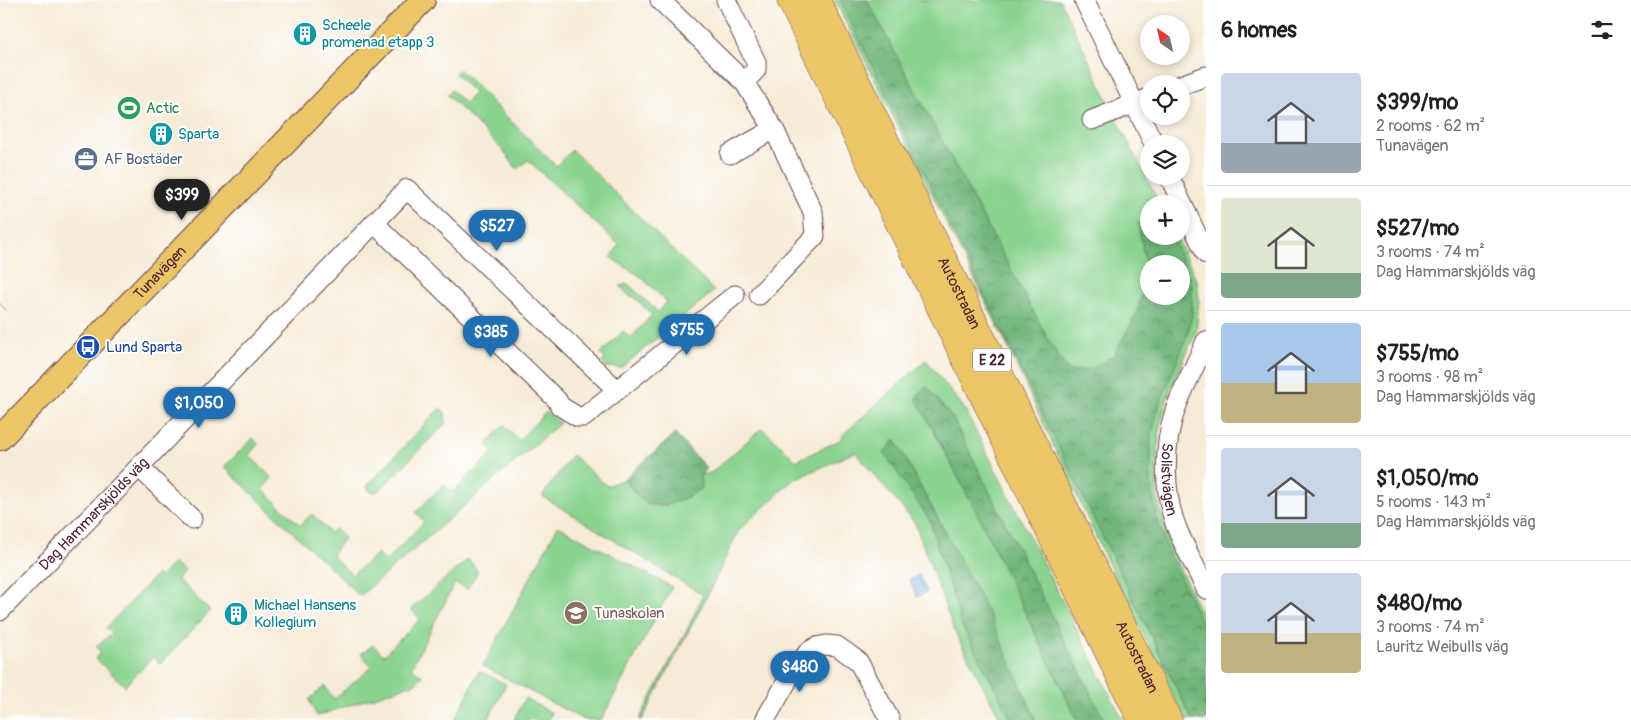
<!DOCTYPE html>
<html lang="en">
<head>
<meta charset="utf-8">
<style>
	body { margin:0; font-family:Pangolin,sans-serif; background:#f6f6f6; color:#222; height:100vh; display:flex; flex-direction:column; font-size:19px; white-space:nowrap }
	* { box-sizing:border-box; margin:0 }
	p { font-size:16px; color:#767676 }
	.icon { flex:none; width:28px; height:28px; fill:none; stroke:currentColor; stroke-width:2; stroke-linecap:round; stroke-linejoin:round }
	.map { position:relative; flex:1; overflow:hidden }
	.sheet { display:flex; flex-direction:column; background:#fff; width:425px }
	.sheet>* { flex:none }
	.needle { width:32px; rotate:326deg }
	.tools { position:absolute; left:1140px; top:15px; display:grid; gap:10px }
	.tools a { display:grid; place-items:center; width:50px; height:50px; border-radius:50%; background:#fff; box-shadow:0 2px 8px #0003; font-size:25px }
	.price { position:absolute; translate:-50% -42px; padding:0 11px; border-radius:18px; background:#1f6fb2; color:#fff; font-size:16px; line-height:32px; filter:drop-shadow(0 1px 2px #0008) }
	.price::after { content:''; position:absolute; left:50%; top:30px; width:15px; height:11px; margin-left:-8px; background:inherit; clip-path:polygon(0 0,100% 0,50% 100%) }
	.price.current { background:#222; color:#fff }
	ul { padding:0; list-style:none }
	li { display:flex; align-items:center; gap:15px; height:125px; padding:0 15px }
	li+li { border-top:1px solid #e0e0e0 }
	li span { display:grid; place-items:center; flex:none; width:140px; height:100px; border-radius:5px; color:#555 }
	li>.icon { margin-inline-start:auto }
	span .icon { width:60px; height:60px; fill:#fffc; stroke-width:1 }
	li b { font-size:21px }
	h2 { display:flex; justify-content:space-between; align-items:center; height:60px; padding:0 15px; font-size:21px }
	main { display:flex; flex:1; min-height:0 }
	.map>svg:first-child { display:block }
</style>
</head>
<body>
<main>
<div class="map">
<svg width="1206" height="720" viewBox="0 0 1206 720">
	<defs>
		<pattern id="forest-crowns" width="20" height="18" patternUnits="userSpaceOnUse" patternTransform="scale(1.25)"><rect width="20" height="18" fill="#6fb67a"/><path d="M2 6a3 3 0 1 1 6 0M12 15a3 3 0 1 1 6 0" fill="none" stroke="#5d9364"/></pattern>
	</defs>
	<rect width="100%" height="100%" fill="#fff"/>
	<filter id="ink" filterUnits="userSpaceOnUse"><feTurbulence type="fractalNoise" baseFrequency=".02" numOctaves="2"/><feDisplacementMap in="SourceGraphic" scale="10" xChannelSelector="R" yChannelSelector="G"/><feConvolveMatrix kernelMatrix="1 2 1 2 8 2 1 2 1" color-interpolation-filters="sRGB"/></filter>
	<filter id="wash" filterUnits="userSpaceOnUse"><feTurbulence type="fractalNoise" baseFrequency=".0096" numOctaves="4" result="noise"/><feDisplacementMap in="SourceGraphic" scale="20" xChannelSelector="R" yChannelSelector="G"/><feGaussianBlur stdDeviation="1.12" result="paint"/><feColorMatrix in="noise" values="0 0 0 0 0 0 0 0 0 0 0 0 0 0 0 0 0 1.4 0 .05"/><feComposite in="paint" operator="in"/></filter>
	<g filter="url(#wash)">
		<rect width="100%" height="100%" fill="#f6ebd6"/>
		<!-- green -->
		<g fill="#8ad490" stroke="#6a7a5e" fill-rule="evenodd">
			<path d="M835 0H1060L1126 138 1160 204H1149V236H1176L1197 281 1199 300 1196 332 1170 390 1160 424 1156 473 1158 500 1166 532 1178 565 1206 622V720H1185L1112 571 1005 341ZM1149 264H1181V296H1149Z"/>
			<path d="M460 70 556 166 572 150 714 291 621 368 606 367 602 363 605 359 600 354 623 331 631 338 652 315 633 296 630 297 620 286 628 284 658 312 667 302 640 276 611 258 619 245 528 160 517 169 503 150 447 95 451 90 465 103 474 93 455 73Z"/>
			<path d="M926 360 964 408 1123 720H1001L954 630 915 523 855 452 793 480 739 530 707 596 642 720H639L689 626 703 595 542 496 572 455 607 486 624 479C633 491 645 507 662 506 671 505 681 499 690 496L700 475 711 473 762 428 796 461 840 440 845 433Z"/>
			<path d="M440 408 445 412 446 423 380 490 374 492 369 491 367 486Z"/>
			<path d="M546 412 560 423 360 596 224 467 253 438 258 444 249 455 272 478 262 489 300 525 312 514 330 533 335 528 344 538 332 555 352 575 378 553 386 561 424 522 416 512 443 485 453 492 493 452 487 444 504 425 519 440Z"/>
			<path d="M558 526 672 587 601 720H584L483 666Z"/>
			<path d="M468 559 478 571 467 589 455 583 411 668 422 676 416 683 317 716 309 700 325 686 334 699 372 667 361 654 373 645 384 655 420 619 411 609Z"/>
			<path d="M174 562 184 571 178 580 210 611 160 664 153 657 125 686 95 658 101 652 96 647 112 633 106 628 157 574 160 577Z"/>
			<path d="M479 671 506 684 488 720H455Z"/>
			<path d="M525 698 552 713 548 720H514Z"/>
		</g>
		<!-- forest -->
		<g fill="url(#forest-crowns)" stroke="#5c6a52" fill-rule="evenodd">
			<path d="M840 0H867L1050 343 1068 371 1090 370 1114 355 1135 317 1148 278 1138 223 1149 214V236H1172L1192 285V316L1186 340 1160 403 1151 437V483L1157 517 1169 554 1206 632V720H1192ZM1149 264H1181V296H1149Z"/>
			<path d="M926 386 953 419 1104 720H1077L976 511 916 398Z"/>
			<path d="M675 434 707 469 700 475 702 488C688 497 666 510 650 504 638 499 631 488 624 479Z"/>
			<path d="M895 439 989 614 1036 720H1012L962 626 929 519 884 453Z"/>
		</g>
		<!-- water -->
		<path fill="#6aaedf" stroke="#5a6685" d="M919 575 927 592 917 597 909 580Z"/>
	</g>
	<g filter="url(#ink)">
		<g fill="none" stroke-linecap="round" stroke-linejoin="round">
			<!-- minor-tunnel -->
			<path stroke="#d4c2b4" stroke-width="19" stroke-dasharray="19 9" stroke-linecap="butt" d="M0 305 1 304"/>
			<!-- minor casing -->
			<g stroke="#643e45" stroke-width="21">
				<g id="minor">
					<path d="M660 0 744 82"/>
					<path d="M726 0 756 62V70L744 82 774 129 730 154"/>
					<path d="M1084 0 1154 144"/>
					<path d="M1181 85 1206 76"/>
					<path d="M1092 120 1149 98"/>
					<path d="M1169 176 1206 254"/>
					<path d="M374 223 557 400 560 406 578 417H584L589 413 735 295"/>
					<path d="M759 295 815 236 813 212 774 129"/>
					<path id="s1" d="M1206 341C1196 365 1183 387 1175 411 1163 446 1163 496 1178 531 1186 550 1197 570 1206 589"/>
					<path d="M139 467 192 519"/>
					<path id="s2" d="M0 611 407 189 617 390"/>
					<path d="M765 720 789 678 808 652 816 647 826 645 837 646 858 661 890 720"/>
				</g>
			</g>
			<!-- major casing -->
			<g stroke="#643e45" stroke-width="26">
				<g id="major">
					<path id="s3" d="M0 438 423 0"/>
				</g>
			</g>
			<!-- highway casing -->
			<g stroke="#643e45" stroke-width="29">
				<g id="highway">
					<path d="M791 0 1142 720"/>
					<path id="s4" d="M816 0 1168 720"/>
				</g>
			</g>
			<!-- minor -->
			<use href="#minor" stroke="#fff" stroke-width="19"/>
			<!-- major -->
			<use href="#major" stroke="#eac669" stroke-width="24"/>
			<!-- highway -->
			<use href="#highway" stroke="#eac669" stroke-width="28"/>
		</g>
	</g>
	<!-- icons -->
	<defs>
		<g id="building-disc" transform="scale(1.25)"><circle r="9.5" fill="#0f9aa8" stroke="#fff"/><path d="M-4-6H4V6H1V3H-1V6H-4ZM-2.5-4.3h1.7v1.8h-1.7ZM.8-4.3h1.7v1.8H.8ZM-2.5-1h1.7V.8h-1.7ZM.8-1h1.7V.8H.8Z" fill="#fff"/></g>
		<g id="stadium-disc" transform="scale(1.25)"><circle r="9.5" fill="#2e9e5b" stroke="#fff"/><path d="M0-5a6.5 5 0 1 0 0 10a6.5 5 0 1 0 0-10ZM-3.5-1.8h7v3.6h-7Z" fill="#fff"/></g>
		<g id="office-disc" transform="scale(1.25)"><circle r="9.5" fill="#5c6f8a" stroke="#fff"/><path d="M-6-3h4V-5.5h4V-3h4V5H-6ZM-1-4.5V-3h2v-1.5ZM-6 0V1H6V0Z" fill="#fff"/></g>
		<g id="bus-disc" transform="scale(1.25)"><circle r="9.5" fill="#1a4fb4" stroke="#fff"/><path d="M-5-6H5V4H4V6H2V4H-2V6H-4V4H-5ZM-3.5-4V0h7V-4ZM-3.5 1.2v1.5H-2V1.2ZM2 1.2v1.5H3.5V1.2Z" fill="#fff"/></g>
		<g id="school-disc" transform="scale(1.25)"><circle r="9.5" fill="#8d6e63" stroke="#fff"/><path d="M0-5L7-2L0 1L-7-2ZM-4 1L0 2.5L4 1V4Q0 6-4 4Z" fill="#fff"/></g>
	</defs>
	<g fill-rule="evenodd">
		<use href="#building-disc" x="305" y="34"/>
		<use href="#stadium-disc" x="129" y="108"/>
		<use href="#building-disc" x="161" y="134"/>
		<use href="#office-disc" x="86" y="159"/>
		<use href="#bus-disc" x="88" y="347"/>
		<use href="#school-disc" x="576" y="613"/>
		<use href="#building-disc" x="236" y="614"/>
	</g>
	<g text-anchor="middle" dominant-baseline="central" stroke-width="4" stroke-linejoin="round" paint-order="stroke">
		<!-- shield labels -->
		<rect fill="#fff" stroke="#80626b" stroke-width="1" x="973" y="348.5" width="38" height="23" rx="4"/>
		<g font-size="14" font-weight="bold" fill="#4a1f2b">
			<text x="992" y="360">E 22</text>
		</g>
		<!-- culture labels -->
		<g font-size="15" fill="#0d838f" stroke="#fff" text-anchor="start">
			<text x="322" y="25">Scheele<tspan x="322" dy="17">promenad etapp 3</tspan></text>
			<text x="178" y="134">Sparta</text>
			<text x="254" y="605">Michael Hansens<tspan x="254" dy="17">Kollegium</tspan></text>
		</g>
		<!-- leisure labels -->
		<g font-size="15" fill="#27864d" stroke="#fff" text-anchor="start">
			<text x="146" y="108">Actic</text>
		</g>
		<!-- service labels -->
		<g font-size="15" fill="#4e5e75" stroke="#fff" text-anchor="start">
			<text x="104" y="159">AF Bostäder</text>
		</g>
		<!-- street labels -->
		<g font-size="15" fill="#4a1f2b" stroke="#fff">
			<text stroke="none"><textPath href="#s3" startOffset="230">Tunavägen</textPath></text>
			<text stroke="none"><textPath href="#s4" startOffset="326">Autostradan</textPath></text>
			<text stroke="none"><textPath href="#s1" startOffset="146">Solistvägen</textPath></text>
			<text stroke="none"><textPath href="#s2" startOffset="135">Dag Hammarskjölds väg</textPath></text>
			<text stroke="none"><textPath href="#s4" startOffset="731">Autostradan</textPath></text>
		</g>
		<!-- transit labels -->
		<g font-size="15" fill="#164399" stroke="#fff" text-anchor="start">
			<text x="106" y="347">Lund Sparta</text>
		</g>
		<!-- education labels -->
		<g font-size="15" fill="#785e54" stroke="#fff" text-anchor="start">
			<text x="594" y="613">Tunaskolan</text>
		</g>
	</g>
</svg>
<div class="tools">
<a><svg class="needle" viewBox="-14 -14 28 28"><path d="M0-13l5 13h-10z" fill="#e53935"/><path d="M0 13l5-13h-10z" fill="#767676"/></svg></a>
<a><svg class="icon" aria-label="locate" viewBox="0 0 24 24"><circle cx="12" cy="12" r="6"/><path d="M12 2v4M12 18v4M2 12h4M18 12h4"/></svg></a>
<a><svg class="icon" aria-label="layers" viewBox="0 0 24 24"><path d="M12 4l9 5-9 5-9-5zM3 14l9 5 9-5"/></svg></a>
<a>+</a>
<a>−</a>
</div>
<b class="price current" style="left:182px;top:221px">$399</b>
<b class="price" style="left:497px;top:252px">$527</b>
<b class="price" style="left:687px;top:356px">$755</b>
<b class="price" style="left:491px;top:358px">$385</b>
<b class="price" style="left:199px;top:429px">$1,050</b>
<b class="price" style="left:800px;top:693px">$480</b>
</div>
<section class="sheet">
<h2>6 homes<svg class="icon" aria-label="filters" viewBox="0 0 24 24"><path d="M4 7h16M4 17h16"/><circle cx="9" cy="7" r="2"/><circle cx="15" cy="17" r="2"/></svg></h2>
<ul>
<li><span style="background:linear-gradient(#c9d6e8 70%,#9aa5b1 0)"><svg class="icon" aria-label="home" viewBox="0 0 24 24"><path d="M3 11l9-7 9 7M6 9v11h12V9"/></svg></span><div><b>$399/mo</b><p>2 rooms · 62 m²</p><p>Tunavägen</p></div></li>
<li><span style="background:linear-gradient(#dfe7d0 75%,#7fa58c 0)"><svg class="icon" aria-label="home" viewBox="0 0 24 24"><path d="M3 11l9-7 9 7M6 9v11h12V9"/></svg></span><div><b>$527/mo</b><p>3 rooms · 74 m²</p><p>Dag Hammarskjölds väg</p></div></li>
<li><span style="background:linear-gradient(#a9c7e8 60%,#c2b280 0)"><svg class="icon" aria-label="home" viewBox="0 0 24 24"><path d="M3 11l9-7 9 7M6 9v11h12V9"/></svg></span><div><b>$755/mo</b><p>3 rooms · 98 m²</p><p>Dag Hammarskjölds väg</p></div></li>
<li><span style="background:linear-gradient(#c9d6e8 75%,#7fa58c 0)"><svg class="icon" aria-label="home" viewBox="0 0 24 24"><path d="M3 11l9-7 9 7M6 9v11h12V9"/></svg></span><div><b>$1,050/mo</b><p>5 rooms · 143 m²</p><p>Dag Hammarskjölds väg</p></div></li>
<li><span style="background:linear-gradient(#c9d6e8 60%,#c2b280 0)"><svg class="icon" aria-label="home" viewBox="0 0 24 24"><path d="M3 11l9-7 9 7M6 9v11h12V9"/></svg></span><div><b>$480/mo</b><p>3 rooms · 74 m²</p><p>Lauritz Weibulls väg</p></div></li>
</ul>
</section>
</main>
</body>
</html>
